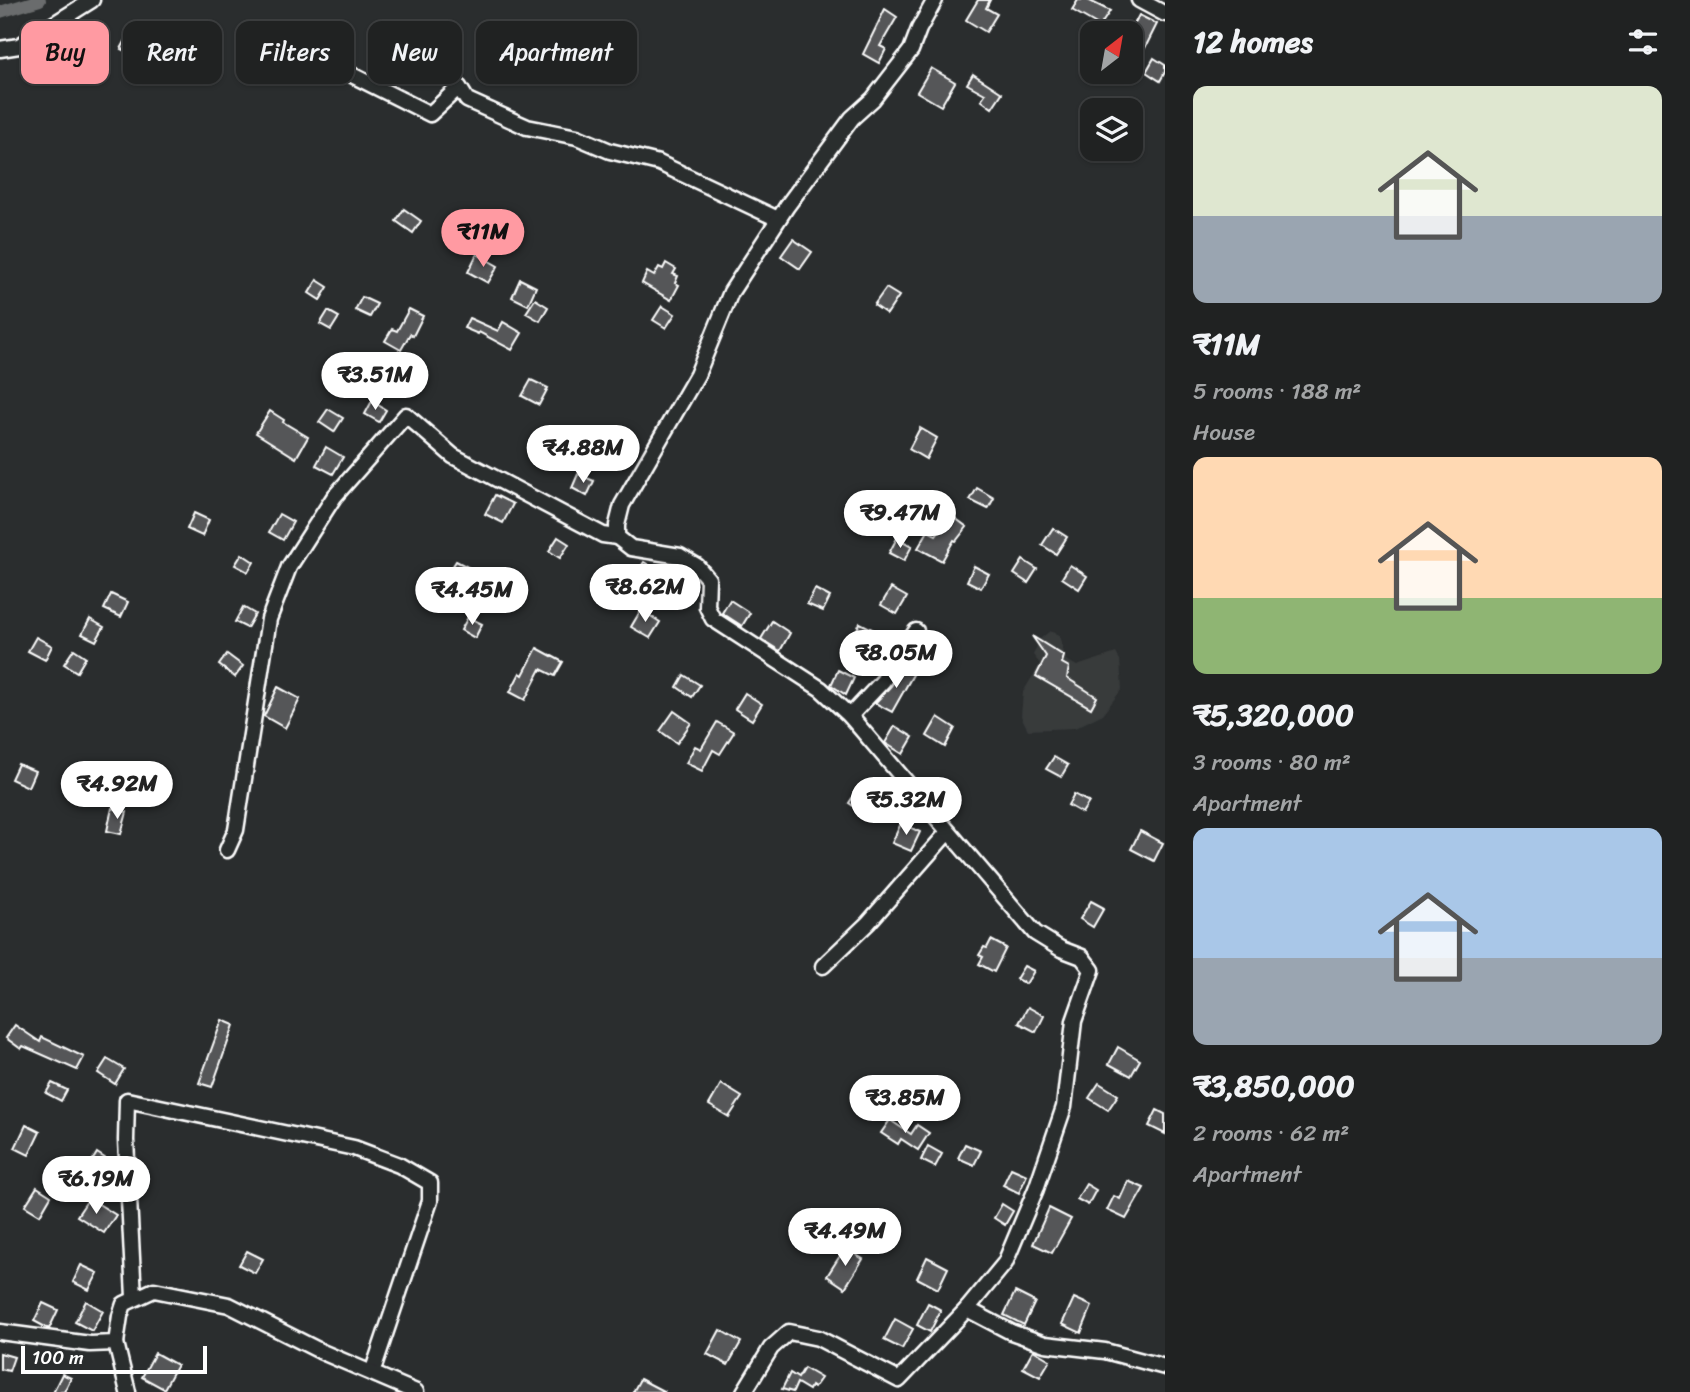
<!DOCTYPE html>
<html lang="en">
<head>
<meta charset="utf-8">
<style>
	body { margin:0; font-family:Sriracha,sans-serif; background:#282a2a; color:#f1f3f6; height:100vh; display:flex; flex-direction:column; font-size:26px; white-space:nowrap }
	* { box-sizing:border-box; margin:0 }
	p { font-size:23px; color:#a2a4a5 }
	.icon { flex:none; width:38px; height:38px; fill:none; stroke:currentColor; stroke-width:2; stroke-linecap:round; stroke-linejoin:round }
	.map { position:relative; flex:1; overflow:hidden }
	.side { display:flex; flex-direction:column; background:#202222; width:525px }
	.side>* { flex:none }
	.banner { position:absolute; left:21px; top:21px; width:665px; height:63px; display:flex; gap:14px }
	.needle { width:46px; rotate:31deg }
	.fabs { position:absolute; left:1080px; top:21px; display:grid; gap:14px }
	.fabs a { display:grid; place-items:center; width:63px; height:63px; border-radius:14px; background:#202222; box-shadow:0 2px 5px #0004,0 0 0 2px #3d3f40; font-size:35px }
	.scale { position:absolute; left:21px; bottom:18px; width:186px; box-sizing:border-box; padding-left:7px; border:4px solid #fff; border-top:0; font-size:19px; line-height:24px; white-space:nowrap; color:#fff; -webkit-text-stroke:5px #2a2d2e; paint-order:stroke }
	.price { position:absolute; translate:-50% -60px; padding:0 16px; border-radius:24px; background:#fff; color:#222; font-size:23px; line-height:46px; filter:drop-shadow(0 2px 4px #0008) }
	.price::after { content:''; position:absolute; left:50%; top:42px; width:21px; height:16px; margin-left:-10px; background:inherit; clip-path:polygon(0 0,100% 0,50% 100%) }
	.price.on { background:#ff9aa2; color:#111 }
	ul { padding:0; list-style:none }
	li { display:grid; align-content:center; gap:14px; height:371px; padding:0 28px }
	li span { display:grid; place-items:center; height:217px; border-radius:14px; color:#555 }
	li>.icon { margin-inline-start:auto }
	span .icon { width:126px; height:126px; fill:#fffc; stroke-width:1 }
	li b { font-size:30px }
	h2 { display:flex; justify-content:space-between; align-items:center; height:84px; padding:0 28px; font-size:30px }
	.chip { padding:0 24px; border-radius:14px; background:#202222; box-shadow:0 2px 5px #0004,0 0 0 2px #3d3f40; font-size:24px; line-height:63px }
	.chip.on { background:#ff9aa2; color:#111 }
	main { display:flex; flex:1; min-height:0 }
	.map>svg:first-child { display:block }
</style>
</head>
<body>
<main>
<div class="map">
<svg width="1165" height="1392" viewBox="0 0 1165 1392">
	<rect width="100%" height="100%" fill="#2a2d2e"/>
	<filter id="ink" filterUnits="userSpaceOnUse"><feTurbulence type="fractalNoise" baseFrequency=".0143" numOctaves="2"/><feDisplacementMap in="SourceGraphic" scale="14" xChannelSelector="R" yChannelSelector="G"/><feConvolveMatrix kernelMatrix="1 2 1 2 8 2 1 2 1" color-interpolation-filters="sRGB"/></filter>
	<g filter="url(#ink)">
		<!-- built -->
		<path fill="#373a3b" d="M1050 631 1059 635 1066 660 1077 666 1116 653 1120 660 1122 689 1103 714 1075 728 1028 730 1021 716 1023 692 1040 664 1033 655 1040 639Z"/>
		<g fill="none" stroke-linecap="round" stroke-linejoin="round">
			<!-- canal -->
			<path stroke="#6a6c6d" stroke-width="12" d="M0 12 40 0"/>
		</g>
		<!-- building -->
		<g fill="#555758" stroke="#fff" stroke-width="2">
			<path d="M978 0H990L986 8 997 14 986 32 966 20Z"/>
			<path d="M1078 0H1088L1110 11 1100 26 1072 10Z"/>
			<path d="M885 9 897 17 880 46 886 49 879 63 863 54Z"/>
			<path d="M1139 15 1157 24 1145 48 1130 40V32Z"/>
			<path d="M134 25 154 35 142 59 121 49Z"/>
			<path d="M1154 58 1165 65V72L1160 81 1146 72Z"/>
			<path d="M931 68 955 82 941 106 917 92Z"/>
			<path d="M973 74 1002 93 992 108 981 100 985 94 967 84Z"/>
			<path d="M404 209 421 221 413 233 396 221Z"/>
			<path d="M793 239 812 252 800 269 781 256Z"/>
			<path d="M477 254 498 266 488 283 468 272Z"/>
			<path d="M666 263 676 269 673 274 678 276 675 283 679 285 671 300 642 283 647 272 654 276 659 267 663 269Z"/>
			<path d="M520 279 536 287 528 305 512 297Z"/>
			<path d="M317 280 328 287 320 300 309 293Z"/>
			<path d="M886 288 899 296 887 314 874 305Z"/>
			<path d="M362 297 377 304 370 317 355 310Z"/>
			<path d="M535 299 548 307 540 321 526 313Z"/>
			<path d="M662 306 675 314 666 328 653 320Z"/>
			<path d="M409 309 423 316 413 336 410 334 401 350 385 341 392 329 397 331Z"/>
			<path d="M328 311 339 317 331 330 320 324Z"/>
			<path d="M469 318 498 331 503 322 522 333 512 350 479 332 478 334 464 328Z"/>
			<path d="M531 380 548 388 539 405 522 396Z"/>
			<path d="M372 401 386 410 379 422 365 414Z"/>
			<path d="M328 409 343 418 334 432 319 422Z"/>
			<path d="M270 411 284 420 283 422 308 437 296 458 256 433Z"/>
			<path d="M920 428 937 438 926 459 909 449Z"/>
			<path d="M326 447 343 457 333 474 316 465Z"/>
			<path d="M578 474 594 481 587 496 572 488Z"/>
			<path d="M977 488 994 498 988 509 970 500Z"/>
			<path d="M495 495 513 504 503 523 485 514Z"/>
			<path d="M194 513 209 520 202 536 187 529Z"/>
			<path d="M279 514 293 522 283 540 269 532Z"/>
			<path d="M951 515 967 527 956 541 954 540 942 561 918 548 928 531 936 535Z"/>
			<path d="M1053 528 1067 537 1056 554 1042 545Z"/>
			<path d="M558 537 569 544 560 558 549 551Z"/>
			<path d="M897 538 912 546 904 561 889 553Z"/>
			<path d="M242 554 254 562 248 572 235 565Z"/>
			<path d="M1023 560 1037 569 1028 583 1014 574Z"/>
			<path d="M456 561 504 586 494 606 446 577Z"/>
			<path d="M644 562 663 574 653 589 634 577Z"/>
			<path d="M1070 565 1087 576 1079 589 1062 578Z"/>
			<path d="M974 566 989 574 981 588 967 581Z"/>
			<path d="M891 588 907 597 897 614 881 605Z"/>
			<path d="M815 589 830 597 823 611 807 604Z"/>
			<path d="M111 594 128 602 121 617 104 609Z"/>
			<path d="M730 600 750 613 742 626 722 613Z"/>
			<path d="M243 607 255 614 247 628 235 622Z"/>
			<path d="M641 610 660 622 650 638 631 627Z"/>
			<path d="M468 617 482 624 475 638 461 630Z"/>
			<path d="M90 619 104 627 96 641 82 634Z"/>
			<path d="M772 621 790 633 780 651 761 639Z"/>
			<path d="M860 623 878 632 869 650 851 641Z"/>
			<path d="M1032 636 1064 656 1062 663 1069 667 1067 678 1097 697 1091 708 1036 676 1046 656Z"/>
			<path d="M36 637 52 646 45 660 28 651Z"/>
			<path d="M537 648 563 662 555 676 541 669 525 700 510 692 520 673 523 675Z"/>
			<path d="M74 649 86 657 77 672 64 664Z"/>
			<path d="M227 654 243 666 235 677 219 665Z"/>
			<path d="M905 665 915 671 892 712 875 703 891 686Z"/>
			<path d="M838 670 854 678 846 695 831 685Z"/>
			<path d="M684 675 700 685 692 697 677 687Z"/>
			<path d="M278 687 300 699 285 728 264 716Z"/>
			<path d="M745 693 762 704 752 720 735 709Z"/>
			<path d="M674 711 691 723 677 743 660 731Z"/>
			<path d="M938 717 955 728 945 747 927 736Z"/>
			<path d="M717 722 734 732 720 754 713 750 702 771 686 763 695 746 701 749Z"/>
			<path d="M895 726 913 737 903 754 885 743Z"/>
			<path d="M1054 757 1068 765 1061 777 1046 769Z"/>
			<path d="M18 764 35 771 28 787 11 779Z"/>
			<path d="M860 786 877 798 866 815 849 803Z"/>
			<path d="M1074 794 1089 802 1082 813 1068 805Z"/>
			<path d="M112 808 127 812 121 834 107 831Z"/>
			<path d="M901 823 920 832 911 851 892 843Z"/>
			<path d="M1140 831 1163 843 1154 861 1131 849Z"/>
			<path d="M1091 901 1104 908 1093 927 1080 919Z"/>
			<path d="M991 940 1006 948 994 972 979 964 983 957 979 955 984 947 987 948Z"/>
			<path d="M1024 966 1034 971 1026 984 1016 979Z"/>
			<path d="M1028 1007 1044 1016 1036 1032 1019 1023Z"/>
			<path d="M222 1020 234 1025 212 1087 199 1083Z"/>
			<path d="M15 1025 40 1042 42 1037 84 1057 77 1070 23 1046 21 1049 6 1038Z"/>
			<path d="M1118 1047 1140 1060 1131 1076 1109 1064Z"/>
			<path d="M107 1059 124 1069 115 1084 98 1073Z"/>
			<path d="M52 1083 67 1090 61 1101 46 1093Z"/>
			<path d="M1099 1083 1118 1095 1108 1110 1089 1098Z"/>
			<path d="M721 1084 742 1097 729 1117 709 1105Z"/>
			<path d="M1157 1110 1165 1114V1134L1149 1126Z"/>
			<path d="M890 1120 911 1134 917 1125 929 1133 918 1150 901 1139 898 1144 881 1133Z"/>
			<path d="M26 1125 40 1132 29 1155 15 1148Z"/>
			<path d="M965 1144 981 1151 974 1165 958 1158Z"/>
			<path d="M928 1146 942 1154 935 1167 921 1160Z"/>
			<path d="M97 1153 111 1162 100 1180 86 1171Z"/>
			<path d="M1011 1168 1027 1175 1019 1193 1003 1185Z"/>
			<path d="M1128 1181 1144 1188 1126 1219 1107 1210 1114 1196 1120 1199Z"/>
			<path d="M1086 1184 1096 1190 1088 1205 1077 1199Z"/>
			<path d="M37 1187 51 1196 40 1215 25 1206Z"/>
			<path d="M89 1198 116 1215 104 1233 77 1216Z"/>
			<path d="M1002 1204 1013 1211 1005 1225 994 1218Z"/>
			<path d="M1049 1208 1071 1219 1052 1253 1033 1244Z"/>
			<path d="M845 1248 863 1259 845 1288 827 1276Z"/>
			<path d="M247 1251 263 1259 255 1273 239 1265Z"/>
			<path d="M927 1257 948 1268 938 1289 917 1278Z"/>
			<path d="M81 1265 98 1273 89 1290 73 1282Z"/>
			<path d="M1015 1292 1035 1302 1024 1325 1004 1315Z"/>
			<path d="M1074 1298 1092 1306 1081 1333 1062 1324Z"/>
			<path d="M86 1301 103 1311 92 1331 75 1322Z"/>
			<path d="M43 1303 58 1310 49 1329 34 1321Z"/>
			<path d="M928 1303 941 1310 930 1332 917 1325Z"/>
			<path d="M895 1319 913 1329 902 1349 884 1340Z"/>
			<path d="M720 1330 741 1342 728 1365 707 1354Z"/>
			<path d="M1033 1350 1050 1360 1040 1377 1023 1368Z"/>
			<path d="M0 1353 14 1357 9 1371 0 1369Z"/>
			<path d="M155 1353 177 1365 164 1389 142 1377Z"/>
			<path d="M804 1368 821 1378 814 1388 811 1386 809 1390 797 1383 793 1392 782 1389 790 1373 798 1378Z"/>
			<path d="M62 1374 71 1378 64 1392H53Z"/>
			<path d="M640 1379 665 1392H633Z"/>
		</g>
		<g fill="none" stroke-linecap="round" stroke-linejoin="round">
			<!-- street casing -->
			<g stroke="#fff" stroke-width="19">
				<g id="street">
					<path d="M1139 0 1165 14"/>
					<path d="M298 48 430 114 459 87 467 100 527 127 577 137 610 151 659 163 778 219"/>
					<path d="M0 49 19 46 92 0"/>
					<path d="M850 716 883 681 916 631"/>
					<path d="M227 850 236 830 269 619 289 567 334 497 406 415 453 456 603 535 617 537"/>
					<path d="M823 966 868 923 948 832"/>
					<path d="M134 1297 126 1140 127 1100 354 1148 399 1165 430 1183V1201L372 1373"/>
					<path d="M967 1309 1011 1332 1045 1344 1105 1351 1165 1367"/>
					<path d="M0 1332 90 1344 116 1343 120 1316 124 1304 154 1290 229 1305 322 1352 416 1392"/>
					<path d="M116 1343 128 1392"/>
					<path d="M744 1392 771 1348 789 1332 818 1338 899 1380 967 1309 1005 1263 1036 1189 1064 1107 1074 1021 1092 970 1082 957 1061 949 1035 933 850 716 821 689 713 619 707 607 708 579 697 566 680 556 631 548 617 537V525L622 505 697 375 731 292 787 206 852 118 873 99 911 50 919 29 935 0"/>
				</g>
			</g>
			<!-- street -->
			<use href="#street" stroke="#2a2d2e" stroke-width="14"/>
		</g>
	</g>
</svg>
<div class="fabs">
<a><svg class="needle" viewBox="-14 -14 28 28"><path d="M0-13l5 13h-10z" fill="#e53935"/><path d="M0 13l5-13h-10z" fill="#a2a4a5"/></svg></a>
<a><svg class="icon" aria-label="layers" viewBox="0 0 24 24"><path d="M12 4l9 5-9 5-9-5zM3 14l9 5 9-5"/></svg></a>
</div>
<div class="scale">100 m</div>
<b class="price on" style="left:483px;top:269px">₹11M</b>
<b class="price" style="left:375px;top:412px">₹3.51M</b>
<b class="price" style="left:583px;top:485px">₹4.88M</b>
<b class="price" style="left:900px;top:550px">₹9.47M</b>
<b class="price" style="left:645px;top:624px">₹8.62M</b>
<b class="price" style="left:472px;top:627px">₹4.45M</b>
<b class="price" style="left:896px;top:690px">₹8.05M</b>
<b class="price" style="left:117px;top:821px">₹4.92M</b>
<b class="price" style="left:906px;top:837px">₹5.32M</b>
<b class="price" style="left:905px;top:1135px">₹3.85M</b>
<b class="price" style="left:96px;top:1216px">₹6.19M</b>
<b class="price" style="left:845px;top:1268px">₹4.49M</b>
<div class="banner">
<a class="chip on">Buy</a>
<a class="chip">Rent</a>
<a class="chip">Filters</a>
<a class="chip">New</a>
<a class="chip">Apartment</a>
</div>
</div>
<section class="side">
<h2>12 homes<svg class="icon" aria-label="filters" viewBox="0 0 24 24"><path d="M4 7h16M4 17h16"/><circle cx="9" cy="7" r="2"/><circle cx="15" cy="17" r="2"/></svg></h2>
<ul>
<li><span style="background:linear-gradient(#dfe7d0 60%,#9aa5b1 0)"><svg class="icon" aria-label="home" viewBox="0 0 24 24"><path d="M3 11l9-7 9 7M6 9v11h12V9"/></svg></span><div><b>₹11M</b><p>5 rooms · 188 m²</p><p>House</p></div></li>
<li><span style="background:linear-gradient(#ffd9b3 65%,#8fb573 0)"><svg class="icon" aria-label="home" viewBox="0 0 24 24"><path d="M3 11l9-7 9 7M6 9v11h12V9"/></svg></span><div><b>₹5,320,000</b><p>3 rooms · 80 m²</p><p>Apartment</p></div></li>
<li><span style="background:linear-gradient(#a9c7e8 60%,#9aa5b1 0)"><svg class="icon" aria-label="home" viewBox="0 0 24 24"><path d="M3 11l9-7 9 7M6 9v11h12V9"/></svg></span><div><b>₹3,850,000</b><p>2 rooms · 62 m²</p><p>Apartment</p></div></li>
</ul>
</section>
</main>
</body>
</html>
